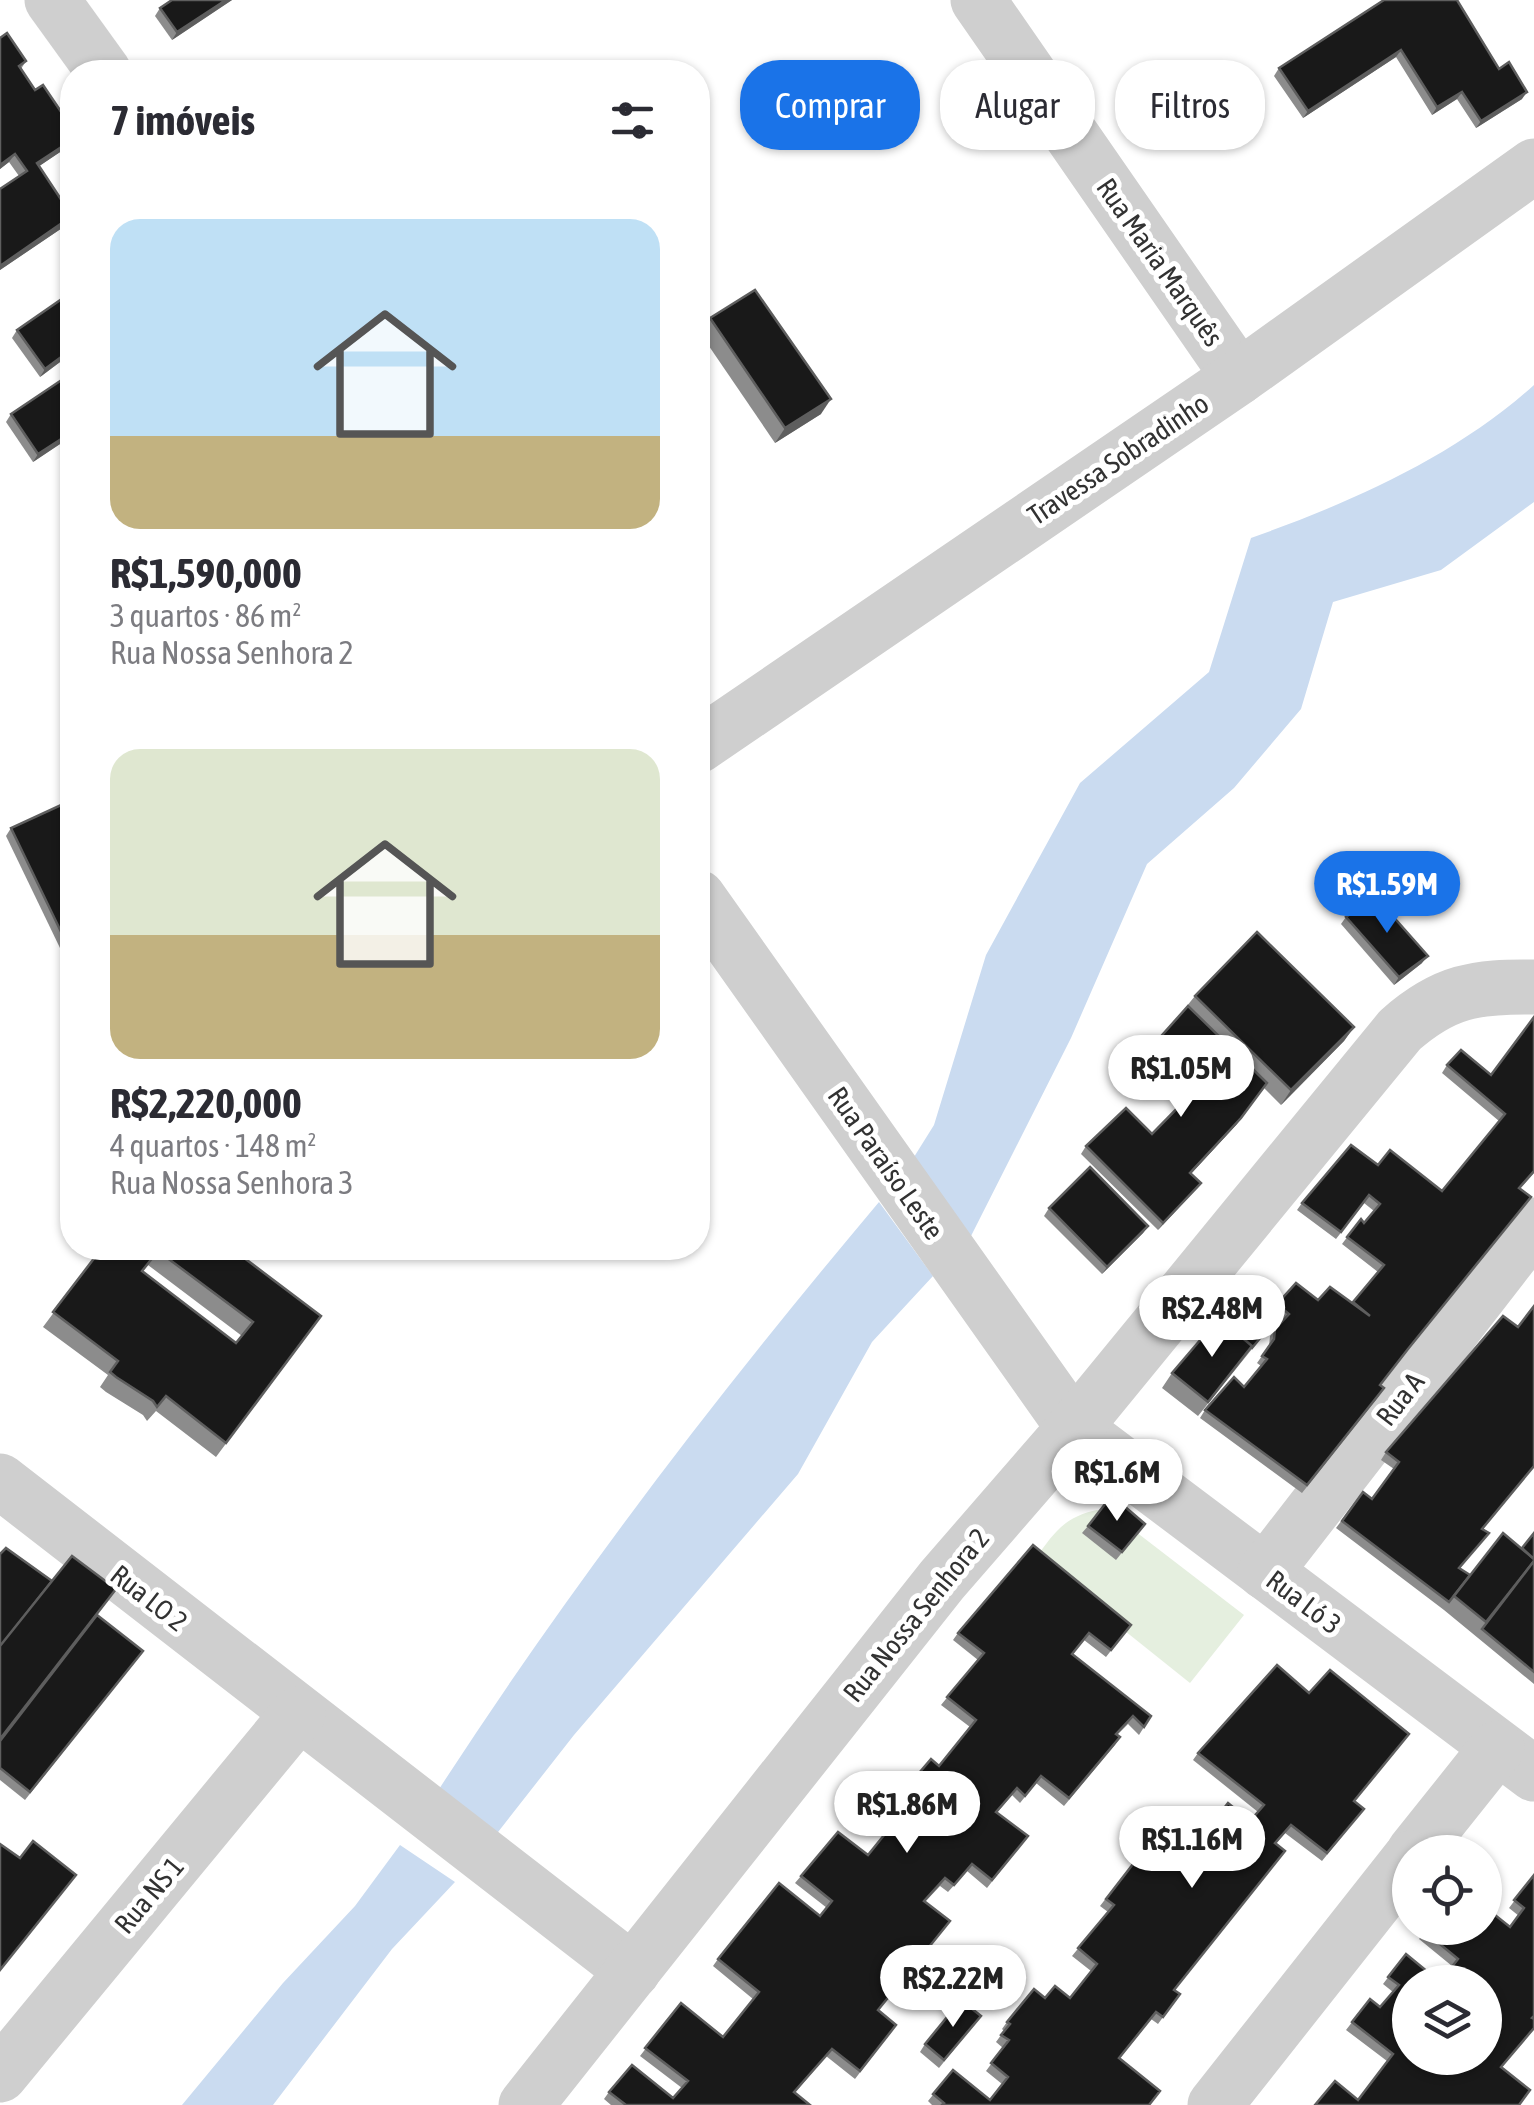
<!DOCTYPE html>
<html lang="pt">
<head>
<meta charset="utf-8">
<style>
	body { margin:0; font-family:"Asap Condensed",sans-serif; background:#f7f7f7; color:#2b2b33; height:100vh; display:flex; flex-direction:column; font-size:38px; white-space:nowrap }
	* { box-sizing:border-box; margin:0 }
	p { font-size:32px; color:#7c7c81 }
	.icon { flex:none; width:55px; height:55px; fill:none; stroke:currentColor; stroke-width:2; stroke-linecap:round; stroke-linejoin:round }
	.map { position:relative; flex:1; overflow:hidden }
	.details { position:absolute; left:60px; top:60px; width:650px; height:1200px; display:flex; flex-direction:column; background:#fff; border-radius:40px; box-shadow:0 2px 8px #0004 }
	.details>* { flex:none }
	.hud { position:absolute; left:740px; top:60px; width:642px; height:90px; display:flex; gap:20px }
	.buttons { position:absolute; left:1392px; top:1835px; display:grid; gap:20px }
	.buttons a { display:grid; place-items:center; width:110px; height:110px; border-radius:50%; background:#fff; box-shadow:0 2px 8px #0004; font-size:50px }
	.price { position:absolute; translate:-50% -85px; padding:0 22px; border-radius:35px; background:#fff; color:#222; font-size:32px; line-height:65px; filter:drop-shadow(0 2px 5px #0008) }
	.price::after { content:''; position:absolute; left:50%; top:60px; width:30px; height:22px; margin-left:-15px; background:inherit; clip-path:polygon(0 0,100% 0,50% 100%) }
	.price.current { background:#1a73e8; color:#fff }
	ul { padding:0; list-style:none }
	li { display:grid; align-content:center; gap:20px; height:530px; padding:0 50px }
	li span { display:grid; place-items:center; height:310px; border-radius:30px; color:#555 }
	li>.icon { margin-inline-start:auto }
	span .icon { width:180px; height:180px; fill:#fffc; stroke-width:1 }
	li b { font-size:42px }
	h2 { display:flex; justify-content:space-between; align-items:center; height:120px; padding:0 50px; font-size:42px }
	.chip { padding:0 35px; border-radius:40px; background:#fff; box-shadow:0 2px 8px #0004; font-size:35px; line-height:90px }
	.chip.current { background:#1a73e8; color:#fff }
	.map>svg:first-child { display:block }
</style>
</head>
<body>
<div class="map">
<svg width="1534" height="2105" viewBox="0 0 1534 2105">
	<rect width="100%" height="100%" fill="#fff"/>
	<!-- green -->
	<path fill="#e5efdf" d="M1097 1510 1114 1515 1244 1615 1190 1683 1035 1559C1054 1533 1064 1517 1097 1510Z"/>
	<!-- water -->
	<g fill="#cadbf0">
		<path d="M1534 385V502L1441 570 1333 602 1301 709 1234 788 1147 864 1071 1038 971 1236 914 1157 934 1125 986 955 1080 783 1209 672 1251 538C1352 502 1454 457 1534 385Z"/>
		<path d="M879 1202 933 1276 872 1342 798 1474 574 1735 491 1841 432 1800C567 1590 719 1392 879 1202Z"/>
		<path d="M400 1845 455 1882 392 1949 273 2105H182L283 1983 355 1906Z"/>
	</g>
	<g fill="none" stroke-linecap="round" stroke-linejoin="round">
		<!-- street -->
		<g stroke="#cfcfcf" stroke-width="55">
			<path d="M52 0 104 72"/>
			<path d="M978 0 1239 377"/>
			<path d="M698 746 1239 377 1534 166"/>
			<path d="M698 897 1074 1428 1534 1774"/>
			<path d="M0 1481 633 1971"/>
			<path d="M1265 1572 1534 1225"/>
			<path d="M1414 1852 1497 1748"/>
			<path d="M0 2075 298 1714"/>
			<path d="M526 2105 942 1580 1074 1428 1400 1030C1444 991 1476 986 1534 987"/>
			<path d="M1215 2105 1410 1858"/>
		</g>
	</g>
	<!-- wall -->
	<g fill="#8c8c8c" fill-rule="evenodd">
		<path d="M172 0H232L172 40 155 16 160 8Z"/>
		<path d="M1384 0 1499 69 1522 99 1476 128 1457 99 1432 115 1396 57 1303 118 1274 76 1279 68Z"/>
		<path d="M0 38 26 61 21 69 35 90 72 128V144L39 166 68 224 0 270V189L19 176 9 162 0 169Z"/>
		<path d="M72 292V353L40 377 12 338 17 330Z"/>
		<path d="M710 318 821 414 775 443 700 333Z"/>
		<path d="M72 373V436L33 462 6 422 11 414Z"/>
		<path d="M72 800V942L60 948 6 836 11 828Z"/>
		<path d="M1346 917 1422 963 1394 985 1341 924Z"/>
		<path d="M1195 996 1354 1027 1344 1041 1281 1105 1264 1088 1236 1125 1191 1174 1201 1183 1158 1230 1081 1154 1086 1146 1152 1134 1196 1090 1151 1050Z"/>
		<path d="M1534 1017V1173L1520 1189 1403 1356 1380 1385 1379 1396 1302 1493 1200 1418 1205 1410 1244 1387 1261 1366 1257 1363 1269 1346 1270 1336 1283 1321 1272 1312 1277 1304 1318 1300 1352 1303 1378 1272 1342 1244 1361 1219 1364 1223 1374 1211 1364 1203 1336 1239 1297 1210 1302 1203 1378 1165 1442 1191 1499 1121 1442 1073 1447 1065 1491 1075Z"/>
		<path d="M1049 1208 1148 1226 1143 1233 1102 1274 1044 1216Z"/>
		<path d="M102 1248H231L321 1316 216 1457 156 1411 147 1421 143 1415 106 1392 100 1387 108 1375 43 1327ZM148 1265 242 1336 236 1343 143 1271Z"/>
		<path d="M354 1248H371L364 1256Z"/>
		<path d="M1272 1314 1257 1333 1256 1344 1198 1416 1162 1388 1172 1373Z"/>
		<path d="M1386 1452 1489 1533 1460 1568 1470 1575 1522 1548 1534 1533V1684L1444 1610 1336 1528 1363 1492 1372 1499 1394 1469 1381 1460Z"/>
		<path d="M1145 1524 1116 1560 1082 1533 1088 1526Z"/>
		<path d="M0 1554 97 1615 137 1658 25 1800 0 1780Z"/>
		<path d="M1131 1625 1106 1657 1084 1640 1073 1654 1151 1716 1139 1735 1128 1724 1117 1735 1120 1737 1115 1745 1064 1806 1036 1783 1020 1803 1012 1795 997 1813 1028 1836 987 1888 967 1871 948 1892 940 1886 925 1902 878 2010 896 2025 855 2079 826 2056 795 2093 810 2105H611L604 2099 609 2092 673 2098 682 2088 640 2056 681 2003 723 2037 753 1999 713 1966 718 1959 820 1916 827 1908 795 1883 801 1876 868 1855 896 1835 906 1823 898 1818 912 1800 903 1793 908 1786 939 1766 970 1727 941 1705 978 1660 953 1640 958 1633Z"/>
		<path d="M1198 1753 1354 1801 1364 1809 1322 1861 1285 1833 1276 1844 1175 1990 1180 1994 1158 2024 1151 2019 1120 2058 1150 2105H932L928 2101 953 2070 990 2100 1002 2084 986 2071 1003 2048 996 2042 1004 2031 1002 2029 1007 2022 1045 1998H1070L1091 1971 1072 1956 1108 1912 1100 1906 1134 1862 1129 1858 1134 1850 1162 1834 1206 1831 1250 1821 1258 1812 1193 1760Z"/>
		<path d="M1534 1875 1502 2068 1530 2090 1358 2100 1387 2061 1346 2030 1370 1999 1380 2007 1393 1992 1383 1984 1406 1954 1440 1982 1452 1966 1419 1939 1427 1928 1510 1927 1519 1916 1509 1908Z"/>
		<path d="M981 2016 939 2068 920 2052 925 2044Z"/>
	</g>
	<!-- shaded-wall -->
	<g fill="#5e5e5e">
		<path d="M226 0H232L172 40 177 32Z"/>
		<path d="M1401 50 1396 57 1303 118 1308 111Z"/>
		<path d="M1462 92 1457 99 1432 115 1437 107Z"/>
		<path d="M1527 92 1522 99 1476 128 1481 121Z"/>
		<path d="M72 140V144L32 171 37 163Z"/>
		<path d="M15 154 9 162 0 169V165Z"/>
		<path d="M72 216 68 224 0 270V266Z"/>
		<path d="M72 349V353L40 377 45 369Z"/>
		<path d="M831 399 821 414 775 443 785 428Z"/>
		<path d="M72 432V436L33 462 38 454Z"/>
		<path d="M72 937V942L60 948 65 940Z"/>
		<path d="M1428 956 1422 963 1394 985 1399 977Z"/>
		<path d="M1354 1027 1344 1041 1281 1105 1291 1090Z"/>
		<path d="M1267 1083 1236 1125 1185 1180 1190 1173Z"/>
		<path d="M1201 1183 1195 1190 1158 1230 1163 1223Z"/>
		<path d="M1148 1226 1143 1233 1102 1274 1107 1267Z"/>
	</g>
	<!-- building -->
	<g fill="#191919" stroke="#5e5e5e" stroke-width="2.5" fill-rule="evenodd">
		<path d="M172 0H226L177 32 160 8Z"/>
		<path d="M1384 0H1457L1499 69 1509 62 1527 92 1481 121 1462 92 1437 107 1401 50 1308 111 1279 68Z"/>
		<path d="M7 33 26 61 19 66 35 90 43 85 72 128V140L37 163 72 216 0 266V189L27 171 15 154 0 165V38Z"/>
		<path d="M755 290 831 399 785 428 710 318Z"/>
		<path d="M72 292V349L45 369 17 330Z"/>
		<path d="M72 373V432L38 454 11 414Z"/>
		<path d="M72 800V937L65 940 11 828Z"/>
		<path d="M1375 896 1428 956 1399 977 1346 917Z"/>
		<path d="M1257 932 1354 1027 1291 1090 1195 996Z"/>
		<path d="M1188 1006 1267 1083 1241 1118 1190 1173 1201 1183 1163 1223 1086 1146 1126 1108 1152 1134 1202 1083 1156 1042Z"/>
		<path d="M1534 1017V1171L1519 1188 1531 1197 1408 1349 1380 1385 1384 1388 1307 1485 1205 1410 1234 1377 1244 1387 1267 1359 1262 1356 1274 1339 1275 1329 1289 1314 1277 1304 1296 1283 1318 1300 1330 1287 1370 1316 1353 1302 1384 1265 1347 1237 1361 1219 1364 1223 1380 1204 1369 1195 1341 1232 1302 1203 1351 1145 1378 1165 1390 1150 1442 1191 1505 1114 1447 1065 1461 1050 1491 1075Z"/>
		<path d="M1090 1167 1148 1226 1107 1267 1049 1208Z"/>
		<path d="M102 1248H231L321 1316 226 1443 166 1396 157 1407 153 1401 116 1377 110 1372 118 1361 53 1312ZM158 1251 253 1322 236 1343 142 1271Z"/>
		<path d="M1242 1291 1272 1314 1256 1333 1261 1337 1252 1348 1219 1319Z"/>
		<path d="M1534 1306V1466L1482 1529 1489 1533 1459 1568 1470 1575 1449 1602 1342 1521 1363 1492 1372 1499 1399 1462 1386 1452 1503 1316 1518 1327Z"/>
		<path d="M1219 1318 1252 1346 1208 1402 1172 1373Z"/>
		<path d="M1109 1499H1116L1145 1524 1122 1552 1088 1526Z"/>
		<path d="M1503 1533 1534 1559V1561L1486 1622 1454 1596Z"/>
		<path d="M1534 1533V1559L1522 1548Z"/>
		<path d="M1033 1545 1131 1625 1111 1650 1089 1633 1072 1654 1151 1716 1144 1727 1133 1716 1116 1734 1120 1737 1069 1798 1041 1776 1025 1796 1017 1788 996 1812 1028 1836 992 1880 972 1864 954 1885 945 1878 924 1901 950 1921 878 2010 896 2025 860 2071 832 2049 794 2092 810 2105H626L609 2092 632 2065 673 2098 688 2081 645 2048 681 2003 723 2037 759 1992 718 1959 779 1883 820 1916 832 1901 801 1876 838 1832 868 1855 889 1829 896 1835 912 1816 903 1810 918 1793 908 1786 931 1759 939 1766 976 1720 947 1697 984 1653 958 1633Z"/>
		<path d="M6 1548 52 1581 0 1647V1554Z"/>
		<path d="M72 1556 116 1589 0 1739V1646Z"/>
		<path d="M1534 1561V1672L1482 1629Z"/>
		<path d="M97 1615 143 1651 30 1792 0 1768V1741Z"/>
		<path d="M1277 1665 1309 1693 1330 1670 1409 1734 1354 1801 1364 1809 1327 1853 1291 1825 1275 1843 1285 1851 1174 1990 1180 1994 1163 2017 1156 2012 1119 2058 1160 2091 1149 2105H942L944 2103 933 2094 953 2070 990 2100 1008 2077 991 2063 1009 2040 1001 2035 1010 2024 1007 2022 1034 1989 1045 1998 1055 1986 1070 1998 1097 1964 1078 1948 1114 1905 1106 1899 1140 1855 1134 1850 1153 1827 1162 1834 1180 1812 1206 1831 1228 1803 1250 1821 1264 1805 1198 1753Z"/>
		<path d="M33 1841 76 1875 0 1970V1844L20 1858Z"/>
		<path d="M1534 1875V2016L1532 2018 1534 2019V2028L1501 2067 1530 2090 1519 2105H1315L1335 2081 1358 2100 1393 2054 1352 2022 1370 1999 1380 2007 1399 1985 1388 1977 1406 1954 1440 1982 1458 1959 1424 1931 1427 1928H1485V1907L1510 1927 1524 1908 1514 1900ZM1410 1982H1485V2058H1410Z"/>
		<path d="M961 2000 981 2016 944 2060 925 2044Z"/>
	</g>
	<g text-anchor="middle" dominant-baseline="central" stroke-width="10" stroke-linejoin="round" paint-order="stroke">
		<!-- street labels -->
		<g font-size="28" fill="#323232" stroke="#fff">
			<text transform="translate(1160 262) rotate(55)">Rua Maria Marquês</text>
			<text transform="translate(1118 459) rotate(-34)">Travessa Sobradinho</text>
			<text transform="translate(886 1163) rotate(55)">Rua Paraíso Leste</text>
			<text transform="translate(1400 1399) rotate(-52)">Rua A</text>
			<text transform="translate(149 1598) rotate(38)">Rua LO 2</text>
			<text transform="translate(1304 1602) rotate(37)">Rua Ló 3</text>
			<text transform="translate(916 1615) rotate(-51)">Rua Nossa Senhora 2</text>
			<text transform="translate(149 1895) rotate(-50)">Rua NS 1</text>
		</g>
	</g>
</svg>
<div class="buttons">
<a><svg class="icon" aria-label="locate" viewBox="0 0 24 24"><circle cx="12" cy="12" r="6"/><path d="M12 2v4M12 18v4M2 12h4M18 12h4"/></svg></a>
<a><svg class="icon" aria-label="layers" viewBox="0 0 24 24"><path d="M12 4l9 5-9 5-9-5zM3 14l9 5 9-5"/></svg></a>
</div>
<b class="price current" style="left:1387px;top:936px">R$1.59M</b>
<b class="price" style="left:1181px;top:1120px">R$1.05M</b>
<b class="price" style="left:1212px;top:1360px">R$2.48M</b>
<b class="price" style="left:1117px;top:1524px">R$1.6M</b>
<b class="price" style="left:907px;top:1856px">R$1.86M</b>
<b class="price" style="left:1192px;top:1891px">R$1.16M</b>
<b class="price" style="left:953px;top:2030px">R$2.22M</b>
<div class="hud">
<a class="chip current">Comprar</a>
<a class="chip">Alugar</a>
<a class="chip">Filtros</a>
</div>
<section class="details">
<h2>7 imóveis<svg class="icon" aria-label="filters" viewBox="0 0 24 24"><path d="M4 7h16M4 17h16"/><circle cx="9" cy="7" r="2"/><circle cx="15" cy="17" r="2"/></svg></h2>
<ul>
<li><span style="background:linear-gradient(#bfe0f5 70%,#c2b280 0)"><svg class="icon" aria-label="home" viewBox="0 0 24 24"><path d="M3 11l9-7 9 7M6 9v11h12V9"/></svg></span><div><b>R$1,590,000</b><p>3 quartos · 86 m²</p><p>Rua Nossa Senhora 2</p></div></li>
<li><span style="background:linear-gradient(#dfe7d0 60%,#c2b280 0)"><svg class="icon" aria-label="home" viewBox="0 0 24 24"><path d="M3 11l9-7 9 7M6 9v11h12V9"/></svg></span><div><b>R$2,220,000</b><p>4 quartos · 148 m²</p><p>Rua Nossa Senhora 3</p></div></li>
</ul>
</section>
</div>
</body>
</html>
